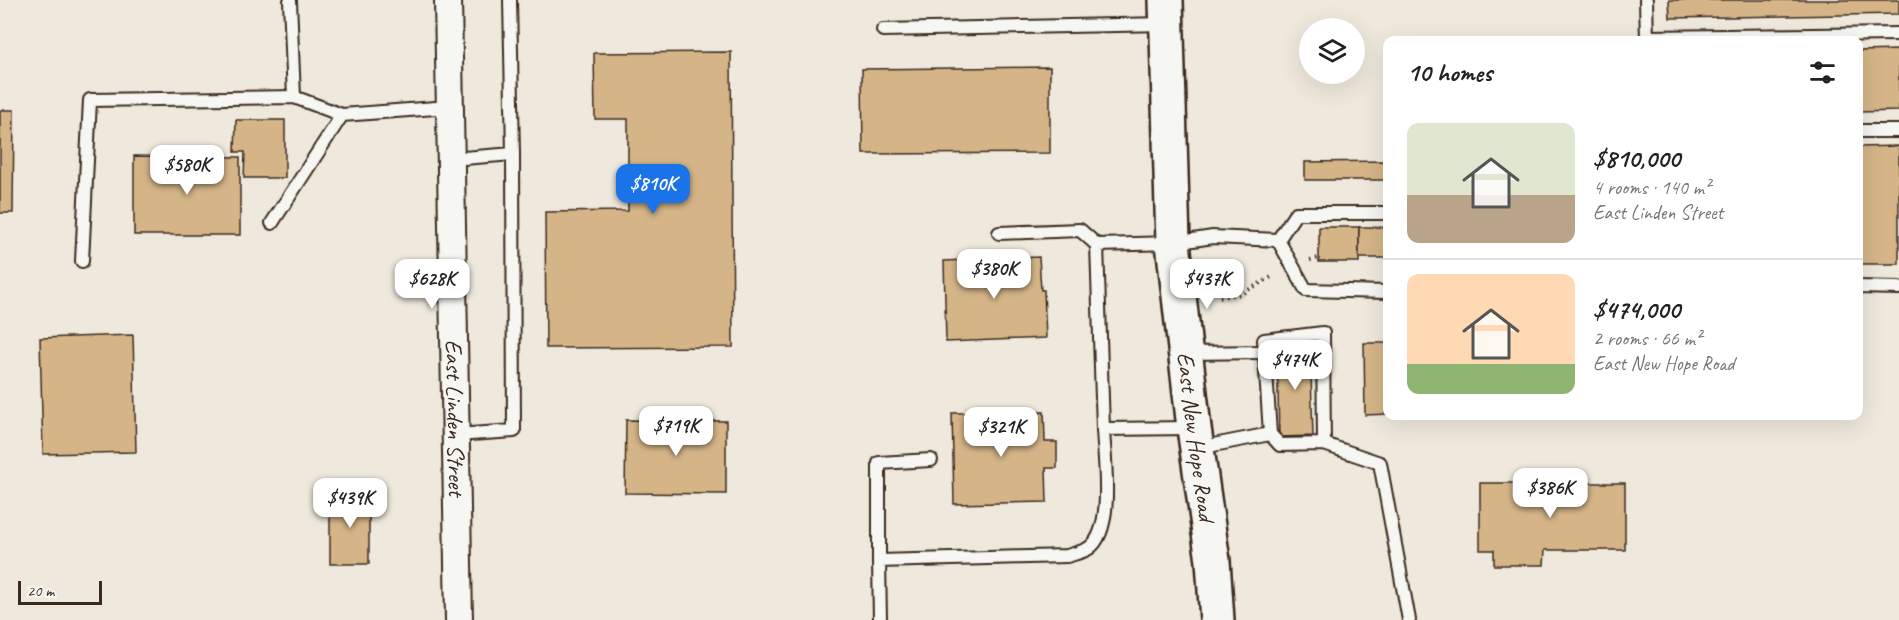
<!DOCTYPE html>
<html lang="en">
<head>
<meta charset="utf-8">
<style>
	body { margin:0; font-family:Caveat,sans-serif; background:#f2f2f2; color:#202124; height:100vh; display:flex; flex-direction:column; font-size:22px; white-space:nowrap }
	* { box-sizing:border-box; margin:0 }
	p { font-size:20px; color:#757577 }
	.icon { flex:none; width:33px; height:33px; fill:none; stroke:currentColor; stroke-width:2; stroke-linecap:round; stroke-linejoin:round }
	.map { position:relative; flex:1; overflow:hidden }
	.details { position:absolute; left:1383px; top:36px; width:480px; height:384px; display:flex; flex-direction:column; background:#fff; border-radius:12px; box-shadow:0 6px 24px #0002 }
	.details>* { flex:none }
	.fabs { position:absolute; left:1299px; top:18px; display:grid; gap:12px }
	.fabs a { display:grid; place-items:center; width:66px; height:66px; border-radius:50%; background:#fff; box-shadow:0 6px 24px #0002; font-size:30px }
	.scale { position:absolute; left:18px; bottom:15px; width:84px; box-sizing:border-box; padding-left:6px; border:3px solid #3b2a1e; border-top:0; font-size:16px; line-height:21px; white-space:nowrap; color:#3b2a1e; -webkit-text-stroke:4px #f6f6f2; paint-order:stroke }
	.price { position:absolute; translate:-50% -51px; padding:0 14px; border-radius:12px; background:#fff; color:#222; font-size:20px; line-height:39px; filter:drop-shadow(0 2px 3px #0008) }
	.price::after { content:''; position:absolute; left:50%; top:36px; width:18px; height:14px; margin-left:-9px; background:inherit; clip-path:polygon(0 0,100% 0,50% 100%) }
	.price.selected { background:#1a73e8; color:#fff }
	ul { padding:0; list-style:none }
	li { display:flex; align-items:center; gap:18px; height:150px; padding:0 24px }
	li+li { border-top:2px solid #e0e0e0 }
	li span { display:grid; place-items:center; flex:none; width:168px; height:120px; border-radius:12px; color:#555 }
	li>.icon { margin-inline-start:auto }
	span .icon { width:72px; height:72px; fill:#fffc; stroke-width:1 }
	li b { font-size:26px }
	h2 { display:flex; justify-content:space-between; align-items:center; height:72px; padding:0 24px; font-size:26px }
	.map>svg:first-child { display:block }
</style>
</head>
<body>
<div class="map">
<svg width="1899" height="620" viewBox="0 0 1899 620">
	<rect width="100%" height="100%" fill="#efe9dd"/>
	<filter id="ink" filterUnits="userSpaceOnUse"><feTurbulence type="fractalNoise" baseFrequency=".0167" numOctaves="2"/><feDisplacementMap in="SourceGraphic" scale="12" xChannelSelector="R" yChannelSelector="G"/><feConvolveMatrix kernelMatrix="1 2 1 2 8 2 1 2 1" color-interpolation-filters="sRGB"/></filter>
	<g filter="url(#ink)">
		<!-- building -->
		<g fill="#d5b588" stroke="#3b2a1e" stroke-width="1.5">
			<path d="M1669 0H1899V14L1670 18Z"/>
			<path d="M1899 50V111L1858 112V51Z"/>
			<path d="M731 52 733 347 546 348 545 212 628 211V119H595L594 53Z"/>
			<path d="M1050 67V153L863 154 862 69Z"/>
			<path d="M0 110H14L13 213H0Z"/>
			<path d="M236 120H285V178H244L245 152H235Z"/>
			<path d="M1899 146V264H1858V147Z"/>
			<path d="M134 156 240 157V235H134Z"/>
			<path d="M1388 161V180H1305V162Z"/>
			<rect x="1319" y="227" width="40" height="35"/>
			<rect x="1359" y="227" width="29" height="31"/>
			<path d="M1039 257 1041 290H1044L1046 338 946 342 944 261Z"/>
			<path d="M133 335 136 452 43 454 40 338Z"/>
			<path d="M1364 343H1388V414L1365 415Z"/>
			<path d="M1310 344 1313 436 1279 437 1277 345Z"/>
			<path d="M1044 412 1045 442H1057V468H1046L1047 502 954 504 952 413Z"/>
			<path d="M626 420 726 421V494L625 493Z"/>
			<path d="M1480 483H1625V550H1545L1544 565H1494V550H1480Z"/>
			<rect x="330" y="494" width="39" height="70"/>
		</g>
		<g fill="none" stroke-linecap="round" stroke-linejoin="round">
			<!-- lane casing -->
			<g stroke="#3b2a1e" stroke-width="16">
				<g id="lane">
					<path d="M1646 0 1647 40"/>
					<path d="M290 1 294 97"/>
					<path d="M883 30 1165 24"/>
					<path d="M1647 37 1899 34"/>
					<path d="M1858 131H1899"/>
					<path d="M451 159 513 154"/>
					<path d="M272 223 342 115 449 107"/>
					<path d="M999 233 1080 230 1097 245"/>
					<path d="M1278 240 1306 290 1388 292"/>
					<path d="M1278 240 1296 213H1388"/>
					<path d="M82 261 90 100 294 97 342 115"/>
					<path d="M1858 287 1899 288"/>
					<path d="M1188 353 1265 352"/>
					<path d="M1192 428 1103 429 1097 245 1173 243 1213 237 1278 240"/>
					<path d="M456 435 514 431 513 154 510 0"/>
					<path d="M1324 444 1323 333 1264 340 1270 434 1280 445 1324 444 1380 463 1409 620"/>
					<path d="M1198 448 1270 434"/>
					<path d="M879 561V463L931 460"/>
					<path d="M880 620 879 561 1067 556C1073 554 1083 552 1089 548 1115 530 1104 457 1103 429"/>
				</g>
			</g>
			<!-- street casing -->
			<g stroke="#3b2a1e" stroke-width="30">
				<g id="street">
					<path id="s1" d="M448 0 459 620"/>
				</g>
			</g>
			<!-- secondary casing -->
			<g stroke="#3b2a1e" stroke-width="38">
				<g id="secondary">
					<path id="s2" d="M1166 0 1173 243 1194 428 1213 561 1217 620"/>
				</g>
			</g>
			<!-- path -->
			<g stroke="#3b2a1e" stroke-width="4" stroke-dasharray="1.5 4.5" stroke-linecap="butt">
				<path d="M1310 260 1320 258"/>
				<path d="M1220 297 1241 294 1273 276"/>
			</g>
			<!-- lane -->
			<use href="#lane" stroke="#f6f6f2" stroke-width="12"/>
			<!-- street -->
			<use href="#street" stroke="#f6f6f2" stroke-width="26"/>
			<!-- secondary -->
			<use href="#secondary" stroke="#f6f6f2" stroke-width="33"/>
		</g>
	</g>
	<g text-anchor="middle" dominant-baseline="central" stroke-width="5" stroke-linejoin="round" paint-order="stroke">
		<!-- street labels -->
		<g font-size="24" fill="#3b2a1e" stroke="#f6f6f2">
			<text stroke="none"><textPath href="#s1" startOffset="418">East Linden Street</textPath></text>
			<text stroke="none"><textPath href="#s2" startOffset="438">East New Hope Road</textPath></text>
		</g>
	</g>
</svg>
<div class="fabs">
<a><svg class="icon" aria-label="layers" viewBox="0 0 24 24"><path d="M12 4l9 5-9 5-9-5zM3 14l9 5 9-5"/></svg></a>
</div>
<div class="scale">20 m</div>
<b class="price" style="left:187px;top:196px">$580K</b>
<b class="price selected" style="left:653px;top:215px">$810K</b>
<b class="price" style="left:994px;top:300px">$380K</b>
<b class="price" style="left:432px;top:310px">$628K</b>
<b class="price" style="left:1207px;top:310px">$437K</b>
<b class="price" style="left:1295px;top:391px">$474K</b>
<b class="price" style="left:676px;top:457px">$719K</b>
<b class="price" style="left:1001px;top:458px">$321K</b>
<b class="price" style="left:1550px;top:519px">$386K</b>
<b class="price" style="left:350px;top:529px">$439K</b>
<section class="details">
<h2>10 homes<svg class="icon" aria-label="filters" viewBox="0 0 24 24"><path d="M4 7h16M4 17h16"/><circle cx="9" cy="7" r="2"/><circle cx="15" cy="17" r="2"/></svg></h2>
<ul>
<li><span style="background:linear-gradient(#dfe7d0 60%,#b9a48a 0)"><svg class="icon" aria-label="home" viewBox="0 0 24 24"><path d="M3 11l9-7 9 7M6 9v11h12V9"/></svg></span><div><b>$810,000</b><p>4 rooms · 140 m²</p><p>East Linden Street</p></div></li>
<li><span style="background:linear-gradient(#ffd9b3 75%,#8fb573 0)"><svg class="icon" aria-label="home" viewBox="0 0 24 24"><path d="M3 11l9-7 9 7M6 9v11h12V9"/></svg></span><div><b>$474,000</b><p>2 rooms · 66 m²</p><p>East New Hope Road</p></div></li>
</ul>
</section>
</div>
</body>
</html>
